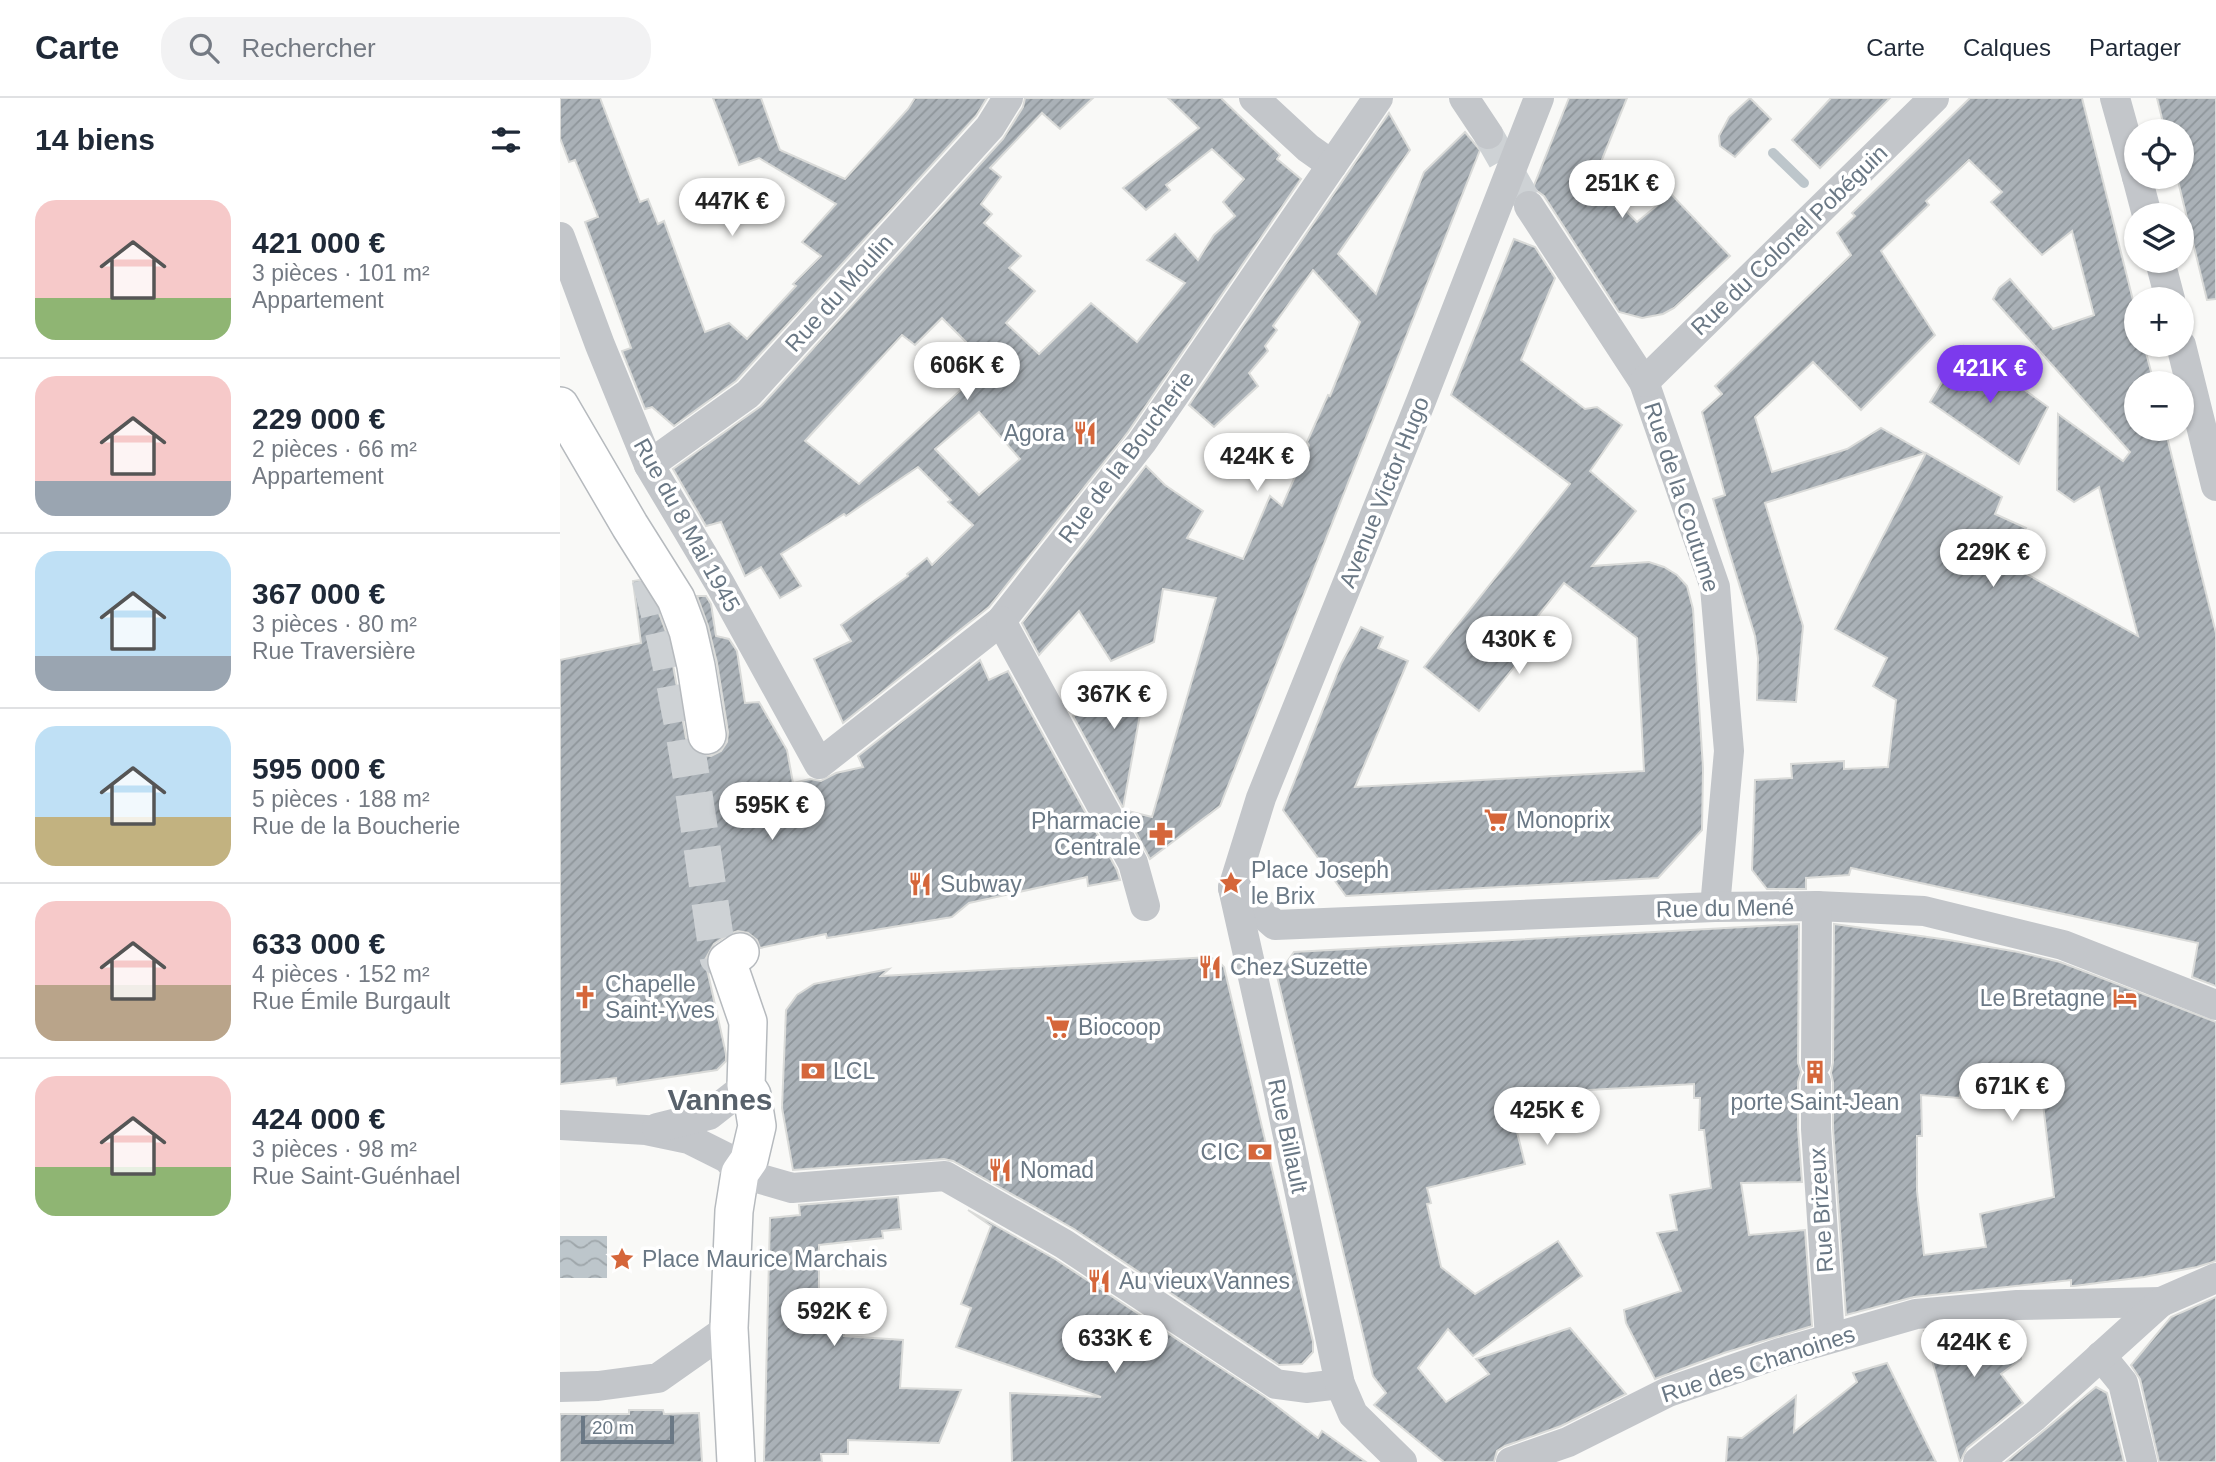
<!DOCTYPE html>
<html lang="fr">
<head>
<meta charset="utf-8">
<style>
	body { margin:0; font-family:Arial,sans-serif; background:#f2f2f3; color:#1f2937; height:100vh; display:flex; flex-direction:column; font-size:26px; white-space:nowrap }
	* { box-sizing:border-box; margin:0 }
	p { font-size:23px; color:#747a83 }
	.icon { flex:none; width:38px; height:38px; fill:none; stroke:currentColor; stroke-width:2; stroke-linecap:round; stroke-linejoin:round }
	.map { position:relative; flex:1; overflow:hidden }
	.drawer { display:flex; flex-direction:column; background:#fff; width:560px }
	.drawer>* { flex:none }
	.fabs { position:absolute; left:1564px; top:21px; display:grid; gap:14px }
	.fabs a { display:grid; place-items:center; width:70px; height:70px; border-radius:50%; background:#fff; box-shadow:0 2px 5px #0004; font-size:35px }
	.scale { position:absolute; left:21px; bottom:18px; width:93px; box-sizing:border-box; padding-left:7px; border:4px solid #6a7885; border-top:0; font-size:19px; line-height:24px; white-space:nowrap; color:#6a7885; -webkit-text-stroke:5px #fff; paint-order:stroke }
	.price { position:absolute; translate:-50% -60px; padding:0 16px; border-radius:24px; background:#fff; color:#222; font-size:23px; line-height:46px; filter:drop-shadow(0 2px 4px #0008) }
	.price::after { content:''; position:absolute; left:50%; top:42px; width:21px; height:16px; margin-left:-10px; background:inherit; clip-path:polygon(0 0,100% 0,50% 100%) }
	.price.current { background:#7c3aed; color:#fff }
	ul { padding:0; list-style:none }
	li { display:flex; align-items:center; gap:21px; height:175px; padding:0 35px }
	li+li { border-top:2px solid #e0e1e3 }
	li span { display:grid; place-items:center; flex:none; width:196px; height:140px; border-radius:21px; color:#555 }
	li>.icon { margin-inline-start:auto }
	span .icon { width:84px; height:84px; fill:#fffc; stroke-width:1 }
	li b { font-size:30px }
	h2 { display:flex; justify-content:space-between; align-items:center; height:84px; padding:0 35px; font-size:30px }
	header { display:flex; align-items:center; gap:42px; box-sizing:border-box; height:98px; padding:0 35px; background:#fff; border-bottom:2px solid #e0e1e3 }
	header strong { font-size:33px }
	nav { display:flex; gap:38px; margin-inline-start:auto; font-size:24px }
	.search { width:490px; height:63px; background:#f2f2f3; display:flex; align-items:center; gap:18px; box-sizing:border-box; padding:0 24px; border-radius:28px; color:#747a83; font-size:26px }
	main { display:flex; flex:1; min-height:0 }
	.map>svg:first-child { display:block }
</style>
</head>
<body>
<header>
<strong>Carte</strong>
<div class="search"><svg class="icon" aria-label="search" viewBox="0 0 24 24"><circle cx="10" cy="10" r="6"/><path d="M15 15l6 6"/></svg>Rechercher</div>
<nav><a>Carte</a><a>Calques</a><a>Partager</a></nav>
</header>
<main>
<section class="drawer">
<h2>14 biens<svg class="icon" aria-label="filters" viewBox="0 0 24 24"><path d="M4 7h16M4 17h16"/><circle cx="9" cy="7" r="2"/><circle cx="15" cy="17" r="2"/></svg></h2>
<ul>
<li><span style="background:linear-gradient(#f6c9c9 70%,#8fb573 0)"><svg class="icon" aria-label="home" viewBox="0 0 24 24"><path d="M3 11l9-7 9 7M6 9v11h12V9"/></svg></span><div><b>421 000 €</b><p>3 pièces · 101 m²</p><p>Appartement</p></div></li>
<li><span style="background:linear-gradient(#f6c9c9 75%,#9aa5b1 0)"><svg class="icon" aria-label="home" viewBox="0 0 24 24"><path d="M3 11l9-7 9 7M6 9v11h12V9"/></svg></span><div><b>229 000 €</b><p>2 pièces · 66 m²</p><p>Appartement</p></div></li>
<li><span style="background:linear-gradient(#bfe0f5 75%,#9aa5b1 0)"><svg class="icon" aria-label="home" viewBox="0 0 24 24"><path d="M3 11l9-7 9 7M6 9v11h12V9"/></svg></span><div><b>367 000 €</b><p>3 pièces · 80 m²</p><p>Rue Traversière</p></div></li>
<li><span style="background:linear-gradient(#bfe0f5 65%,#c2b280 0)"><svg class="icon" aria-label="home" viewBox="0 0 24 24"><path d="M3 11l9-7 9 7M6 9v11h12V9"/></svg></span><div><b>595 000 €</b><p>5 pièces · 188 m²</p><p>Rue de la Boucherie</p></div></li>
<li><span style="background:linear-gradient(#f6c9c9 60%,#b9a48a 0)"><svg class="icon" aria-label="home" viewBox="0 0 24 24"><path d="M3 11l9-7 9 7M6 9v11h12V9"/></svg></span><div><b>633 000 €</b><p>4 pièces · 152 m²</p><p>Rue Émile Burgault</p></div></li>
<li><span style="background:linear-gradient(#f6c9c9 65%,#8fb573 0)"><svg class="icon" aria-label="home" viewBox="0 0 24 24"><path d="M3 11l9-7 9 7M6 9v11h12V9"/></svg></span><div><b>424 000 €</b><p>3 pièces · 98 m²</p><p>Rue Saint-Guénhael</p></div></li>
</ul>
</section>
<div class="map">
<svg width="1656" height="1364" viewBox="0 0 1656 1364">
	<defs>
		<pattern id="water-waves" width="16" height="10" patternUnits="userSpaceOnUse" patternTransform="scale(1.75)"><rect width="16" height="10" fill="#bdc6cb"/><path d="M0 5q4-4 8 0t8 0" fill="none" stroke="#9ea6aa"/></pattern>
		<pattern id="building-hatch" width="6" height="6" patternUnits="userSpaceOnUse" patternTransform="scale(1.75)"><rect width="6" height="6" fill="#aab1b7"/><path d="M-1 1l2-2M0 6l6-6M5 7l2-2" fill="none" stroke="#8e959a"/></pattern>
	</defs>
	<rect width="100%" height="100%" fill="#f9f9f7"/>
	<!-- water -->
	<rect fill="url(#water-waves)" x="0" y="1138" width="47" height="42"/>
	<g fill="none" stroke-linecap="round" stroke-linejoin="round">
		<!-- stream -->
		<path stroke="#bdc6cb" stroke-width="10" d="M1213 55 1244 85"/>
	</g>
	<!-- building -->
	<g fill="url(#building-hatch)" stroke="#dadbd9" stroke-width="2" fill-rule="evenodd">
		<path d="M0 0H40L80 104 88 101 98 126 104 123 145 234 169 225 187 241 236 188 233 186 261 158 242 144 276 106 199 60 179 67 153 0H201L220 52 285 81 348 11 355 0H427L416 18 176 283 114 328 92 309 85 311 62 253 71 250 25 124 38 119 15 62 9 64 0 40Z"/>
		<path d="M465 0H533L500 31 482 15 430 70 441 79 421 106 432 116 424 125 461 158 449 170 475 193 446 225 479 256 531 205 577 244 625 185 587 162 615 136 638 162 654 137 675 118 663 104 684 81 652 51 606 87 610 92 586 112 563 90 639 30 608 0H661L720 57 717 61 741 81 568 334 429 509 283 625 254 561 291 543 281 527 348 478 347 476 367 460 372 467 413 427 388 404 391 402 358 369 286 418 284 416 221 456 241 488 220 500 201 469 185 478 161 424 146 428 113 371 201 308 443 41 463 9ZM382 220 426 264 402 287 404 289 299 386 245 343 342 237 355 247ZM419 314 460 361 419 397 375 351Z"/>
		<path d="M1009 0H1067L1034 81 1077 124 1111 96 1170 158 1114 210 1103 216 1082 220 1059 214 984 98 973 90Z"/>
		<path d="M1190 0 1211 21 1175 59 1160 48 1159 38 1169 19Z"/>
		<path d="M1271 0H1330L1260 70 1232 42Z"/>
		<path d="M1410 0H1522L1577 218V247H1584L1594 285H1577V331H1605L1656 535V888L1632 879 1638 845 1291 770 1289 777 1246 780V791H1207L1192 772 1195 682 1232 680 1231 666 1284 663V671L1328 669 1336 602 1313 588 1327 560 1275 531 1366 355 1442 399 1435 416 1466 430 1443 463 1578 538 1539 389 1514 404 1497 392 1498 316 1563 363 1570 354 1433 201 1439 190 1450 181 1493 231 1534 217 1512 133 1482 157 1431 104 1442 94 1409 62 1366 103 1369 107 1321 153 1375 237 1301 312 1253 264 1195 319 1212 374 1287 351 1321 330 1365 355 1205 405 1243 528 1236 604 1197 602 1198 560 1195 538 1153 401 1165 397 1142 314 1162 296 1155 288 1291 157 1277 135 1295 118 1292 115Z"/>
		<path d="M1597 0H1656V201L1647 202 1617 79H1622V33H1605Z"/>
		<path d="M829 15 850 52 778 156 816 196 864 74 905 34 920 52 660 708 590 761 564 712 592 719 656 500 603 491 594 544 551 563 519 513 479 557 462 525 586 368 605 387 643 413 627 440 683 461 710 398 722 408 749 347 747 344 768 297 770 298 800 224 753 172 713 228 717 232 705 248 708 253 689 275 698 288 654 329 629 307Z"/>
		<path d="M954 141 975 149 995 180 961 262 1025 311 1037 309 1062 327 1030 373 1076 413 1032 468 1089 464 1104 469 1117 477 1127 488 1133 511 1143 670 1142 732 1098 780 786 798 723 712 781 566 801 529 823 539 818 550 848 563 795 689 1084 673 1077 540 1004 485 952 551 962 559 919 613 864 569 1010 386 891 297Z"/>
		<path d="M1404 248 1488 309 1459 366 1370 304Z"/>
		<path d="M79 482 97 510 108 539 126 640 130 650 140 657 151 658 161 653 167 644 168 634 157 565 148 528 137 498H146L151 506 156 538 169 541 177 553 185 605 199 604 227 652 233 685 250 681 261 683 276 675 303 669 298 658 420 562 429 582 448 573 557 772 560 782 528 788 527 779 409 805 392 819 267 840 266 836 200 850 197 842 188 835 178 833 169 836 154 846 145 862 166 956V963L157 972 57 987 56 980 0 986V562L81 545 73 483Z"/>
		<path d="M536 579 585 589 563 710 513 618 543 607Z"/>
		<path d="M1239 826 1238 965 1241 974 1238 984V1031L1242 1084 1181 1085 1189 1137 1245 1132 1252 1228 1164 1255 1095 1281 1066 1225 1064 1212 1121 1193 1097 1135 1117 1132 1110 1097 1151 1090 1144 1032H1139L1140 1000H1134V986L976 995 949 1002 965 1066 867 1090 871 1105 867 1106 881 1169 915 1196 998 1143 1022 1178 913 1258 888 1231 858 1270 886 1304 929 1276 916 1261 1010 1230 1066 1296 1001 1328 945 1348 937 1353 934 1364H884L814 1307 826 1295 813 1278 717 878 734 854Z"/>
		<path d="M1274 826 1389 842 1458 854 1500 864 1656 924V1163L1637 1169 1584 1179 1514 1188H1511V1182L1354 1199 1286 1217 1273 1030V984L1271 975 1273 965ZM1401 990 1483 1006 1494 1099 1420 1116 1426 1149 1364 1157 1357 1093V1038H1362L1361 997 1400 1000Z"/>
		<path d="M650 859 659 864 664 869 753 1244V1254L742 1266 719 1267 514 1131 393 1063 384 1061 233 1072 222 1010 226 912 237 897 254 886 329 871 321 878Z"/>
		<path d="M338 1099 341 1131 322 1133 323 1140 259 1147V1194L284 1195V1238L343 1242 340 1290 401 1292 379 1345 288 1342V1356H261L262 1364H204L210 1120 240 1117 239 1107Z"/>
		<path d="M408 1112 495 1161 705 1299 758 1340 762 1333 806 1364H452L450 1295 541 1299 396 1249 411 1210 401 1206 431 1128Z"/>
		<path d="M1656 1199V1364H1599L1580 1281 1571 1267 1611 1219Z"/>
		<path d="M1442 1226 1447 1228 1440 1244 1459 1243 1461 1261 1441 1276 1463 1305 1407 1350 1400 1364 1364 1233Z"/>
		<path d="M1327 1265 1376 1364H1166L1168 1339 1182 1340 1236 1298 1234 1334 1297 1284 1293 1275Z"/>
		<path d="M1536 1289 1547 1295 1564 1364H1446Z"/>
		<path d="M69 1312H103L104 1316 139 1315 142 1364H0V1316H69Z"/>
	</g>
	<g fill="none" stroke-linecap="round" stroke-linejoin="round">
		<!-- minor-tunnel -->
		<path stroke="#ced2d5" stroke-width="30" stroke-dasharray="30 15" stroke-linecap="butt" d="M928 36 969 108"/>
		<!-- major-tunnel -->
		<path stroke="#ced2d5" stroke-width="37" stroke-dasharray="37 18" stroke-linecap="butt" d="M90 480C124 604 139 733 158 859L167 863"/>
		<!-- major casing -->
		<g stroke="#b6babe" stroke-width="40">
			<g id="major">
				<path d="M0 308 70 428 116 501 128 533 136 568 147 637"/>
				<path d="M176 1364 169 1230 174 1113 180 1075 189 1062 197 1028 192 997 186 988 188 924 167 863 180 854"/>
			</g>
		</g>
		<!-- minor -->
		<g stroke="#c3c6ca" stroke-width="30">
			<path d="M694 0 748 50 772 67"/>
			<path d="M904 0 928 36"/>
			<path d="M1555 0 1577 79"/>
			<path d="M1577 79 1587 117"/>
			<path d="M969 108 1084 284 1155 489 1169 653 1155 809"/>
			<path d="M0 139 40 247 89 367 160 486 259 666 441 523 582 344 818 0"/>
			<path d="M1600 163 1610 201"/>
			<path d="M1621 247 1656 388"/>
			<path d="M1084 284 1374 0"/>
			<path d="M89 367 188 296 430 29 448 0"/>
			<path d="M441 523 573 765 585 808"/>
			<path d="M673 790 715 827 1155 809 1257 808 1364 813 1503 847 1656 907"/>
			<path d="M1256 965 1257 808"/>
			<path d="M1256 984V1031L1270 1240"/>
			<path d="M0 1027 86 1032 129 1041 167 1060 180 1075 232 1090 385 1078 504 1146 716 1286 746 1290 780 1286"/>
			<path d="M97 1030 149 1017 186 988"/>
			<path d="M1541 1258 1563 1285 1582 1364"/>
			<path d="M0 1289 38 1288 98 1280 169 1230"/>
			<path d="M842 1364 793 1316 780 1286 716 981 673 790 701 700 861 303 979 0"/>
			<path d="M951 1364 1008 1344 1108 1294 1220 1255 1356 1216 1457 1207 1601 1204"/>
			<path d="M1418 1364 1475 1318 1601 1204 1656 1180"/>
		</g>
		<!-- major -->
		<use href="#major" stroke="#fff" stroke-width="37"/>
	</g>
	<!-- icons -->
	<defs>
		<g id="restaurant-bare" transform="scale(1.89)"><path d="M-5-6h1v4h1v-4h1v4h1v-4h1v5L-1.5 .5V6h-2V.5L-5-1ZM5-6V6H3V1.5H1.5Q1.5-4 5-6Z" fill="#d5663a" stroke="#fff" stroke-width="2.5" paint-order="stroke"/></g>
		<g id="supermarket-bare" transform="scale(1.89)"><path d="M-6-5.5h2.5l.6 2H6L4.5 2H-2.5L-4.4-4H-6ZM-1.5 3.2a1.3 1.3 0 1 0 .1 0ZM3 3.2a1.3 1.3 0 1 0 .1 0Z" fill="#d5663a" stroke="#fff" stroke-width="2.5" paint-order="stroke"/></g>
		<g id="pharmacy-bare" transform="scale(1.89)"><path d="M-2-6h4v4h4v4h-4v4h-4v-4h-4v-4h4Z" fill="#d5663a" stroke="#fff" stroke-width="2.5" paint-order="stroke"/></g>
		<g id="sight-bare" transform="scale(1.89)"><path d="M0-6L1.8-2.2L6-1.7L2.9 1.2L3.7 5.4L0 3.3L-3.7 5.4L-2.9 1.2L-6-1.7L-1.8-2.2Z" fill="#d5663a" stroke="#fff" stroke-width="2.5" paint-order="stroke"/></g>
		<g id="church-bare" transform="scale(1.89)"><path d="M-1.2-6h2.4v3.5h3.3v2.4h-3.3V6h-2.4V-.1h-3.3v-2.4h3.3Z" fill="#d5663a" stroke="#fff" stroke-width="2.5" paint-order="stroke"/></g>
		<g id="hotel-bare" transform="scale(1.89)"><path d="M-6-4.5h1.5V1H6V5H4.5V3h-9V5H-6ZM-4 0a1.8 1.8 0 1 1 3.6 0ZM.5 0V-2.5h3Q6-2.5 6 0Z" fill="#d5663a" stroke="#fff" stroke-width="2.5" paint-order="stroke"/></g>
		<g id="bank-bare" transform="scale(1.89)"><path d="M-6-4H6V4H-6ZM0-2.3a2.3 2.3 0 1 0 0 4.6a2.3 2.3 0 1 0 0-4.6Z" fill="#d5663a" stroke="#fff" stroke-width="2.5" paint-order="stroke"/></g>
		<g id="building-bare" transform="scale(1.89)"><path d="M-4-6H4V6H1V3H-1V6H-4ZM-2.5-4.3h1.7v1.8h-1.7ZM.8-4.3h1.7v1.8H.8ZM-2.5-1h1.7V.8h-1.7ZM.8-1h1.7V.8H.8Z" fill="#d5663a" stroke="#fff" stroke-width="2.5" paint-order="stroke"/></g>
	</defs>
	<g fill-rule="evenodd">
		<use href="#restaurant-bare" x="525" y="335"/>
		<use href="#supermarket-bare" x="936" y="722"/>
		<use href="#pharmacy-bare" x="601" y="736"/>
		<use href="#sight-bare" x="671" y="785"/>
		<use href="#restaurant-bare" x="360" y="786"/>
		<use href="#restaurant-bare" x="650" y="869"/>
		<use href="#church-bare" x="25" y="899"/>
		<use href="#hotel-bare" x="1565" y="900"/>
		<use href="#supermarket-bare" x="498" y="929"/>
		<use href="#bank-bare" x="253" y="973"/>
		<use href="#building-bare" x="1255" y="974"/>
		<use href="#bank-bare" x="700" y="1054"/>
		<use href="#restaurant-bare" x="440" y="1072"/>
		<use href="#sight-bare" x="62" y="1161"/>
		<use href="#restaurant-bare" x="539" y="1183"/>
	</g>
	<g text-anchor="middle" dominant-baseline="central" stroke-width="7" stroke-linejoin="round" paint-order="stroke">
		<!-- street labels -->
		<g font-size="23" fill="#6a7885" stroke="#fff">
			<text transform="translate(1229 142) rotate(-44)">Rue du Colonel Pobéguin</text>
			<text transform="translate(279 195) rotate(-48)">Rue du Moulin</text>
			<text transform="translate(566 359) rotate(-53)">Rue de la Boucherie</text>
			<text transform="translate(824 394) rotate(-68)">Avenue Victor Hugo</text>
			<text transform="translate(1122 399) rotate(72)">Rue de la Coutume</text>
			<text transform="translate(127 427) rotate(61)">Rue du 8 Mai 1945</text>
			<text transform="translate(1165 810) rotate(-1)">Rue du Mené</text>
			<text transform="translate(728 1038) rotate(78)">Rue Billault</text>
			<text transform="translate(1261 1112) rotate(-94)">Rue Brizeux</text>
			<text transform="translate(1198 1266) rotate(-18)">Rue des Chanoines</text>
		</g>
		<!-- poi labels -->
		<g font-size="23" fill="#6a7885" stroke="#fff" text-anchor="start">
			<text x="505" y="335" text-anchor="end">Agora</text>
			<text x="956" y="722">Monoprix</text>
			<text x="581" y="723" text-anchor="end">Pharmacie<tspan x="581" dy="26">Centrale</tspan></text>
			<text x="691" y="772">Place Joseph<tspan x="691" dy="26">le Brix</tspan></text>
			<text x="380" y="786">Subway</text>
			<text x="670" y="869">Chez Suzette</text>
			<text x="45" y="886">Chapelle<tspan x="45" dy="26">Saint-Yves</tspan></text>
			<text x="1545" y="900" text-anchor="end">Le Bretagne</text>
			<text x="518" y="929">Biocoop</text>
			<text x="273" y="973">LCL</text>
			<text x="1255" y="1004" text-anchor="middle">porte Saint-Jean</text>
			<text x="680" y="1054" text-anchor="end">CIC</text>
			<text x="460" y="1072">Nomad</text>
			<text x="82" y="1161">Place Maurice Marchais</text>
			<text x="559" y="1183">Au vieux Vannes</text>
		</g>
		<!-- district labels -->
		<g font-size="30" font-weight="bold" fill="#58616b" stroke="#fff">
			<text x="160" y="1001">Vannes</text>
		</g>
	</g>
</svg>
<div class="fabs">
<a><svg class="icon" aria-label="locate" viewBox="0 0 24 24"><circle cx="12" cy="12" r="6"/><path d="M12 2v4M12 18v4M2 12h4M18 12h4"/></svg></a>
<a><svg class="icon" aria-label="layers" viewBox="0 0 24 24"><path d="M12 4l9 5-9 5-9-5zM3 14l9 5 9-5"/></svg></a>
<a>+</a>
<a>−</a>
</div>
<div class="scale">20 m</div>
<b class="price" style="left:1062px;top:122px">251K €</b>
<b class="price" style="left:172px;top:140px">447K €</b>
<b class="price" style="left:407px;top:304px">606K €</b>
<b class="price current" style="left:1430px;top:307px">421K €</b>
<b class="price" style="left:697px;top:395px">424K €</b>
<b class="price" style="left:1433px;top:491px">229K €</b>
<b class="price" style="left:959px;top:578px">430K €</b>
<b class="price" style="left:554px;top:633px">367K €</b>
<b class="price" style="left:212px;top:744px">595K €</b>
<b class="price" style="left:1452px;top:1025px">671K €</b>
<b class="price" style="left:987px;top:1049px">425K €</b>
<b class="price" style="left:274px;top:1250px">592K €</b>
<b class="price" style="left:555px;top:1277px">633K €</b>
<b class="price" style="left:1414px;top:1281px">424K €</b>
</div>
</main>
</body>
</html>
